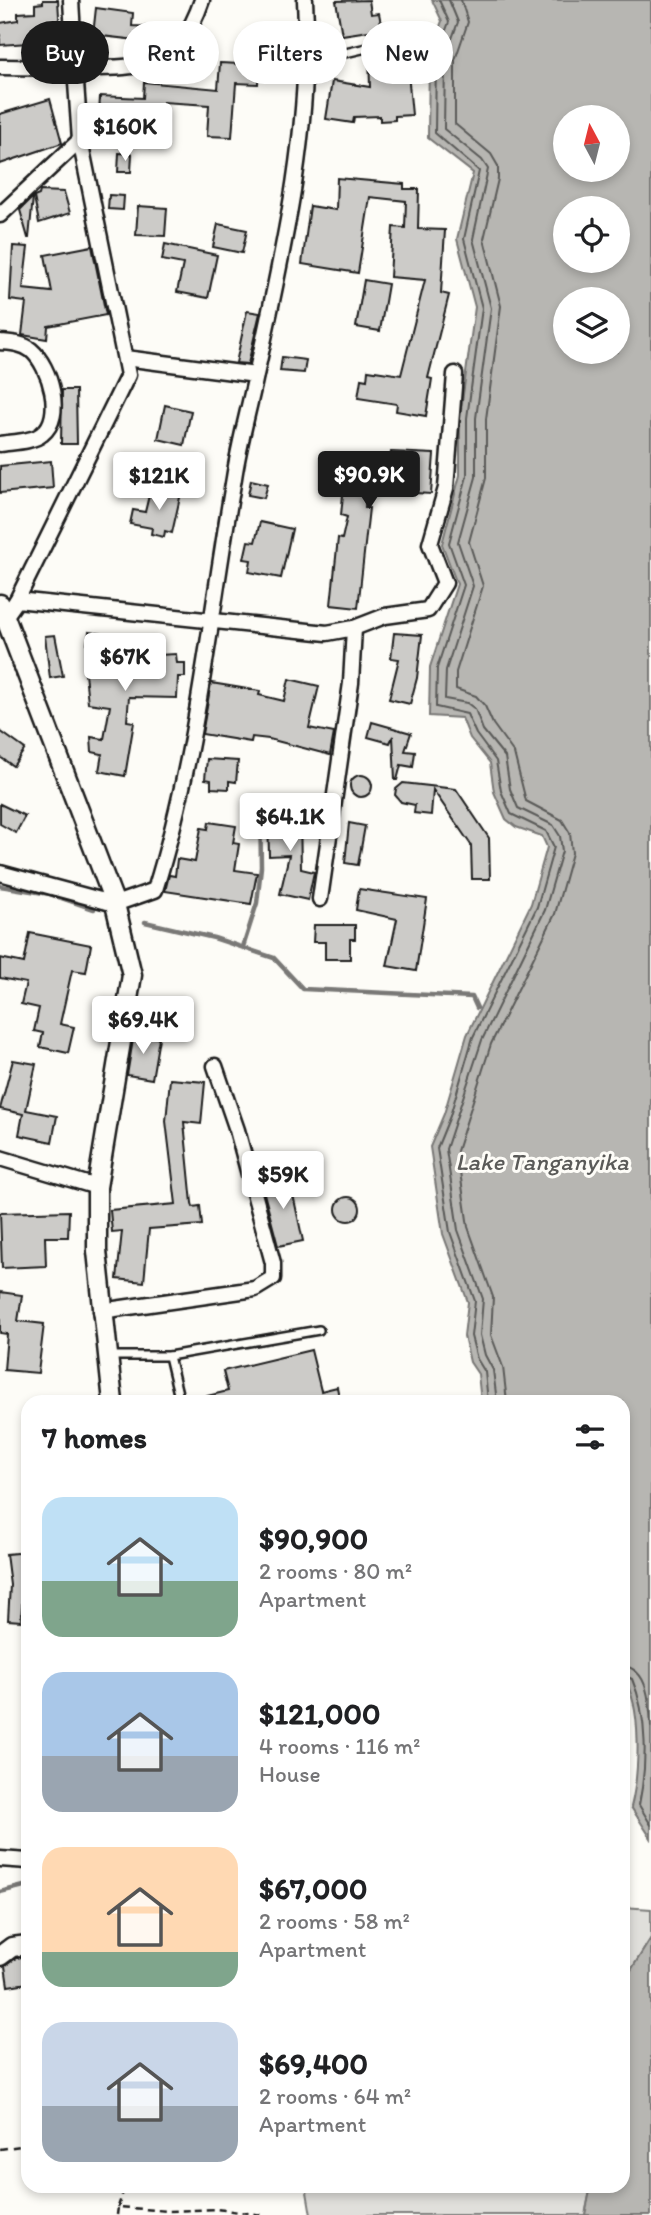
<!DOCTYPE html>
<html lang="en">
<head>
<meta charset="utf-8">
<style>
	body { margin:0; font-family:Itim,sans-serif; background:#f6f6f6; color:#202124; height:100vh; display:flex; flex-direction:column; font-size:26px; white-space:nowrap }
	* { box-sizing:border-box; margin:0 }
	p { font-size:23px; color:#757577 }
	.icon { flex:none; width:38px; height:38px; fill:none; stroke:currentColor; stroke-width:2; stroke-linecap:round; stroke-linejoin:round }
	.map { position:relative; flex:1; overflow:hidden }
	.details { position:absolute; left:21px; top:1395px; width:609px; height:798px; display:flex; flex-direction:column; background:#fff; border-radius:21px; box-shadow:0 4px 10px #0003 }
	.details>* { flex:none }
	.banner { position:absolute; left:21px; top:21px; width:609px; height:63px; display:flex; gap:14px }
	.needle { width:46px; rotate:353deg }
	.buttons { position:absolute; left:553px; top:105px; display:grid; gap:14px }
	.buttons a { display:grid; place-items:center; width:77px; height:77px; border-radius:50%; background:#fff; box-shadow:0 4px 10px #0003; font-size:35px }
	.price { position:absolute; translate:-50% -60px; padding:0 16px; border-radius:7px; background:#fff; color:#222; font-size:23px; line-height:46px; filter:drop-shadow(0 2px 4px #0008) }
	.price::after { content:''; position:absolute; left:50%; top:42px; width:21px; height:16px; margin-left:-10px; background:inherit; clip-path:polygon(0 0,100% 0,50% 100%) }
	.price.selected { background:#1c1c1c; color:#fff }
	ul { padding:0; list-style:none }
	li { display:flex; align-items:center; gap:21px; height:175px; padding:0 21px }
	li span { display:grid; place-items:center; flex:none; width:196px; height:140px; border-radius:21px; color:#555 }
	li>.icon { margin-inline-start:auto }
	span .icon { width:84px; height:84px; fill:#fffc; stroke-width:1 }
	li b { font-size:30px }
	h2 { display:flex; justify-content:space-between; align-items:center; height:84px; padding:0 21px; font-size:30px }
	.tag { padding:0 24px; border-radius:32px; background:#fff; box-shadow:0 4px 10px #0003; font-size:24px; line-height:63px }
	.tag.selected { background:#1c1c1c; color:#fff }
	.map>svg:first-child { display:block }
</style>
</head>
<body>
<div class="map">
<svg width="651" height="2215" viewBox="0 0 651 2215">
	<rect width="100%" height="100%" fill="#fdfcf7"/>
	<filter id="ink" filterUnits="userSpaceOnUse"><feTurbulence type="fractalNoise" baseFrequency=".0143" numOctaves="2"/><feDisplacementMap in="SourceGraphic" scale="14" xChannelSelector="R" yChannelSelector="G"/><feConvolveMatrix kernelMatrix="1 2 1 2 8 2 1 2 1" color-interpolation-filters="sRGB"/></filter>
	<g filter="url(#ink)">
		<!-- green -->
		<g fill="#e0dfdb" stroke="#7e7e7c" stroke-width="2">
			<path d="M623 1907 651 1909V1938L623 1983Z"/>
			<path d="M306 2186H591L585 2215H311Z"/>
		</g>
		<!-- water -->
		<g fill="#b7b6b2" stroke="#797876" stroke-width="2" fill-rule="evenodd">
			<path d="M432 0H651V1838L631 1807C639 1775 643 1705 623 1678V1402H481L478 1374 470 1362 464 1336 468 1302 443 1234 430 1147 444 1114 467 1035 531 904 547 847 542 836 516 827 506 819 494 792 490 763 470 738 462 718 429 716 430 667 457 584 442 544 460 475V417L475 307 457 239 473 173 428 138 429 55 442 21ZM565 117H618V170H565ZM565 208H618V261H565ZM565 299H618V352H565Z"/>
			<path d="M651 1938V2215H585L591 2186H623V1983Z"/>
		</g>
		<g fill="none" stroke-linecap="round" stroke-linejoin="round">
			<!-- shore -->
			<g stroke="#5a5a58" stroke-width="2">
				<path d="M439 0 449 22 436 57 435 133 479 171 464 239 482 308 467 418V476L449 543 464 585 437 668 436 707 467 714 476 734 496 761 501 791 511 814 546 831 554 847 537 907 473 1037 450 1116 437 1148 450 1232 475 1301 471 1336 477 1359 485 1372 488 1402"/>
				<path d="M449 0 458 22 445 58 444 129 482 160 488 169 473 239 491 308 476 418V477L458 542 473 586 446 670 445 699 467 703 475 709 483 730 505 757 510 789 518 808 553 825 560 836 562 851 545 910 482 1040 446 1149 458 1230 483 1299 480 1335 485 1355 493 1370 497 1402"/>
				<path d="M461 0 468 22 455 60V124L491 154 498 166V179L484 239 501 306 486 419V478L469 542 483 586 456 672V689L476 696 485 706 493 724 514 753 526 801 562 820 570 833 572 853 555 914 491 1044 457 1151 468 1227 493 1297 491 1335 503 1367 507 1402"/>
				<path d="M623 1666C649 1668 650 1707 651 1727"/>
				<path d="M623 1675 632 1679C648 1716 647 1766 639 1805L651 1825"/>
			</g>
			<!-- stream -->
			<g stroke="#797876" stroke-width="4.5">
				<path d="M0 886 50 894 94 909"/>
				<path d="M145 922 214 938 274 958 303 989 472 997 477 1008"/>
				<path d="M243 947 257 903 261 867 260 799"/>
				<path d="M0 1892 28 1885"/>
			</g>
		</g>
		<!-- building -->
		<g fill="#cccbc8" stroke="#1c1c1c" stroke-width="2">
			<path d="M43 0H58L60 33 42 34 43 42 0 45V23L18 20V13L35 12V4L43 3Z"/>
			<path d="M369 0 371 14 379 13 382 29 342 35 336 1Z"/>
			<path d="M96 8 133 13 132 26 154 27 153 50 136 55V40L93 35Z"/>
			<path d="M406 52 412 115 395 116V120L380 121V116L354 117 353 123 326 119 332 81 370 87 369 54Z"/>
			<path d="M220 63 259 65 258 84 236 83 232 137 207 136 209 105 163 102 161 132 117 129V138L98 136 100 96 143 98 144 82 218 89Z"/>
			<path d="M50 99 62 143 0 164V114Z"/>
			<path d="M119 153 132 154 131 172H118Z"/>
			<path d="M337 178 404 184V189H419L418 229 445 230 441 293 449 295 428 378 432 379 426 416 396 411 397 404 358 398 361 379 367 380 368 370 401 375 425 280 390 277 393 227 405 228 406 201 370 197 358 273 302 264 310 206 336 210Z"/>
			<path d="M40 191 64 192 70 213 39 223 34 197 39 195Z"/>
			<path d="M109 195 124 196 123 210 108 209Z"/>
			<path d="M33 197 29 238H28L20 210Z"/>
			<path d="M138 206 167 208 165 236 136 235Z"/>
			<path d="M218 224 247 230 242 253 213 247Z"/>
			<path d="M165 244 217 255 208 298 177 292 183 264 162 260Z"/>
			<path d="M13 246 28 247 23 289 52 292 45 255 92 246 106 315 48 326 47 339 22 335 26 302 10 300Z"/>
			<path d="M364 280 388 284 380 331 356 327Z"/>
			<path d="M247 311 260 313 248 364 236 363Z"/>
			<path d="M282 357 306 360 304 373 280 371Z"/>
			<path d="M62 390H76L77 444H61Z"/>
			<path d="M165 405 191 411 184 445 158 439Z"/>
			<path d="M391 452 434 454 431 494 398 492 399 479 367 476 365 508H369L358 608 331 605 338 538 342 539 347 517 341 515 344 485 333 484 335 456 390 459Z"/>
			<path d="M51 461 53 488 0 493V466Z"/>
			<path d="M251 480 268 484 264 498 248 495Z"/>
			<path d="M151 487 181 493 172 533 165 531 164 537 151 534 152 528 130 524 133 510 145 512Z"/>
			<path d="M260 522 292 529 281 578 249 572 251 560 244 559 248 541 255 542Z"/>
			<path d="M89 632 124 637 120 657 176 654 177 663H185V677H178L177 698 129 697 127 721 134 722 125 776 99 771 102 754 92 752 91 737 104 739 110 706 88 703 85 673 94 672 98 647 87 645Z"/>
			<path d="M394 633 422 635 417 678 410 704 389 699 399 659 391 658Z"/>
			<path d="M55 635 63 676 50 678 45 636Z"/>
			<path d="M289 679 319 686 309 728 334 733 330 755 269 739 252 737 251 742 202 734 211 683 260 691 259 695 284 701Z"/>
			<path d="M372 722 411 733 405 751 415 752 413 767 401 765 397 780H395L393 736 390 743 368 737Z"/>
			<path d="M0 731 25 749 13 766 0 757Z"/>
			<path d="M207 759 238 761 236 782 229 781V789L211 788V780L205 779Z"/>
			<circle cx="361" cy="786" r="11"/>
			<path d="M403 783 456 789 489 838 490 879H472L471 845 433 790 431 815 414 813 415 805 401 802 395 795 396 789Z"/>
			<path d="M0 804 25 816 16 833 0 824Z"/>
			<path d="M300 813 301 869 314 872 308 900 280 894 289 855 269 856 268 814Z"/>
			<path d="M209 822 236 826 233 843 239 844 235 870 257 873 251 904 165 891 169 875 175 876 177 859 195 862 201 828 208 829Z"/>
			<path d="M349 823 365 826 358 865 345 863Z"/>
			<path d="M359 889 427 899 416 971 387 966 397 919 356 910Z"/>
			<path d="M314 925H355V939H350V959H325V942H313Z"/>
			<path d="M30 933 91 945 86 972 72 970 60 1024 74 1027 68 1053 40 1047 43 1033 34 1031 39 1008 21 1004 26 983 0 978V958L24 963Z"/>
			<path d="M134 1034 159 1038 152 1079 127 1075Z"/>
			<path d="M13 1060 36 1064 26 1110 57 1116 52 1142 19 1135 23 1114 0 1109Z"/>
			<path d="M170 1079 205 1082 201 1124 184 1122 192 1203 193 1207 200 1206 202 1225 149 1229 144 1282 117 1279 122 1231 112 1232 110 1210 176 1204 166 1121Z"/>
			<path d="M289 1176 303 1241 278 1246 261 1182Z"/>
			<circle cx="348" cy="1209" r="12"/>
			<path d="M69 1211 68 1237H45L46 1266 2 1268 0 1213Z"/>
			<path d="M0 1292 22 1295 18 1321 44 1324 38 1373 4 1370 7 1334 0 1333Z"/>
			<path d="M311 1350 321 1391 337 1387 340 1402H204L203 1397 228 1391 223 1371Z"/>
			<path d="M28 1552V1578L24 1579 21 1621 8 1620 10 1585 6 1554Z"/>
			<path d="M28 1956V1983L8 1986 5 1966 16 1958Z"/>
		</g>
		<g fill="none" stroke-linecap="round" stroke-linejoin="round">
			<!-- service casing -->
			<g stroke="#1c1c1c" stroke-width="12">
				<g id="service">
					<path d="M307 62 422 35"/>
					<path d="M109 1356H169L319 1330"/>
					<path d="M169 1356 180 1402"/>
				</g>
			</g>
			<!-- minor casing -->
			<g stroke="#1c1c1c" stroke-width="19">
				<g id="minor">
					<path d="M0 67 75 68 71 0"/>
					<path d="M0 215 80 140"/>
					<path d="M0 342C11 343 22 343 31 350 50 366 65 417 42 434 33 442 12 442 0 444"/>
					<path d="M256 375C283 252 312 127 305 0"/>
					<path d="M17 600 327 633 354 628 385 616 428 610 445 583 430 544 446 488 455 374"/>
					<path d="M5 617 17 600 128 375 80 140 75 68C140 68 178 71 202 0"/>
					<path d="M0 873 115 904 155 890C197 757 210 616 234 478 239 444 249 409 256 375L125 358"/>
					<path d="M320 899 351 683 354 628"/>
					<path d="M0 1158 97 1187"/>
					<path d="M101 1311 255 1289 273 1278V1263L237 1130 215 1066"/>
					<path d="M0 1859 28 1861"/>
				</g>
			</g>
			<!-- tertiary casing -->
			<g stroke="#1c1c1c" stroke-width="23">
				<g id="tertiary">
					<path d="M0 604 115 904 132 975 97 1187V1251L113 1402"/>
					<path d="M0 1956 12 1947 28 1945"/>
				</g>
			</g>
			<!-- path -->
			<g stroke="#1c1c1c" stroke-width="2.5" stroke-dasharray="7 5" stroke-linecap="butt">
				<path d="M0 2149 28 2145"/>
				<path d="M118 2207 125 2186"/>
				<path d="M117 2215 118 2207 169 2211 216 2209 263 2215"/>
			</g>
			<!-- service -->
			<use href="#service" stroke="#fdfcf7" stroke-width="7"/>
			<!-- minor -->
			<use href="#minor" stroke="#fdfcf7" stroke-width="14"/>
			<!-- tertiary -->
			<use href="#tertiary" stroke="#fdfcf7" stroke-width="18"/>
		</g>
	</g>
	<g text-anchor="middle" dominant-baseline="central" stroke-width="6" stroke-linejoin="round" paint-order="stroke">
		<!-- water labels -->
		<g font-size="24" font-style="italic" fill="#5a5a58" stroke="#fdfcf7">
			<text x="542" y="1161">Lake Tanganyika</text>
		</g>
	</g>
</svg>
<div class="buttons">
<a><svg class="needle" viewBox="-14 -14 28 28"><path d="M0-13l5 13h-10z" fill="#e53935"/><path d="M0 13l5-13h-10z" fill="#757577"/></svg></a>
<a><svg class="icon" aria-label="locate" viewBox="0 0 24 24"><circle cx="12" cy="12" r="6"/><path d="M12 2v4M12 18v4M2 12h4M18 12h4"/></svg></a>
<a><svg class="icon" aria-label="layers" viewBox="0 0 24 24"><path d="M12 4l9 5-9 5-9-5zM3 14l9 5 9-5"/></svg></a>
</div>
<b class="price" style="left:125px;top:163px">$160K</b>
<b class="price selected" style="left:369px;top:511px">$90.9K</b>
<b class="price" style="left:159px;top:512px">$121K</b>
<b class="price" style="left:125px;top:693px">$67K</b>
<b class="price" style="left:290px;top:853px">$64.1K</b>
<b class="price" style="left:143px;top:1056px">$69.4K</b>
<b class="price" style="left:283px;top:1211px">$59K</b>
<div class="banner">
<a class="tag selected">Buy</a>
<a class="tag">Rent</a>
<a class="tag">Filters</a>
<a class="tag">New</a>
</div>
<section class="details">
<h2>7 homes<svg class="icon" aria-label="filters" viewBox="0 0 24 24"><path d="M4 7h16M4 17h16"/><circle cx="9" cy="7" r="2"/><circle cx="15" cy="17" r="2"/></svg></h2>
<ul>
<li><span style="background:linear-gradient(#bfe0f5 60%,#7fa58c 0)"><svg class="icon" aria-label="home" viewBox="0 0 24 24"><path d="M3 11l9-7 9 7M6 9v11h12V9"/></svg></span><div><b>$90,900</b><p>2 rooms · 80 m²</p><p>Apartment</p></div></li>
<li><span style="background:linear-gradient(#a9c7e8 60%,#9aa5b1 0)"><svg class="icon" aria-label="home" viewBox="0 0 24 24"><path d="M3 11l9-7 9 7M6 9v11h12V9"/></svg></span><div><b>$121,000</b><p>4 rooms · 116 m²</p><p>House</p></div></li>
<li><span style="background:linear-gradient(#ffd9b3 75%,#7fa58c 0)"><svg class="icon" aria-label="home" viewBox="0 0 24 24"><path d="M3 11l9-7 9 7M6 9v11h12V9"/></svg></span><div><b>$67,000</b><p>2 rooms · 58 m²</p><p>Apartment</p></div></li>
<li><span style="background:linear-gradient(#c9d6e8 60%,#9aa5b1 0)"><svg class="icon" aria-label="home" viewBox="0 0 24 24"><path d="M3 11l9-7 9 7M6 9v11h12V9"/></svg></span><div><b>$69,400</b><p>2 rooms · 64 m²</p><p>Apartment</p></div></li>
</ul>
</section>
</div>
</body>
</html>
